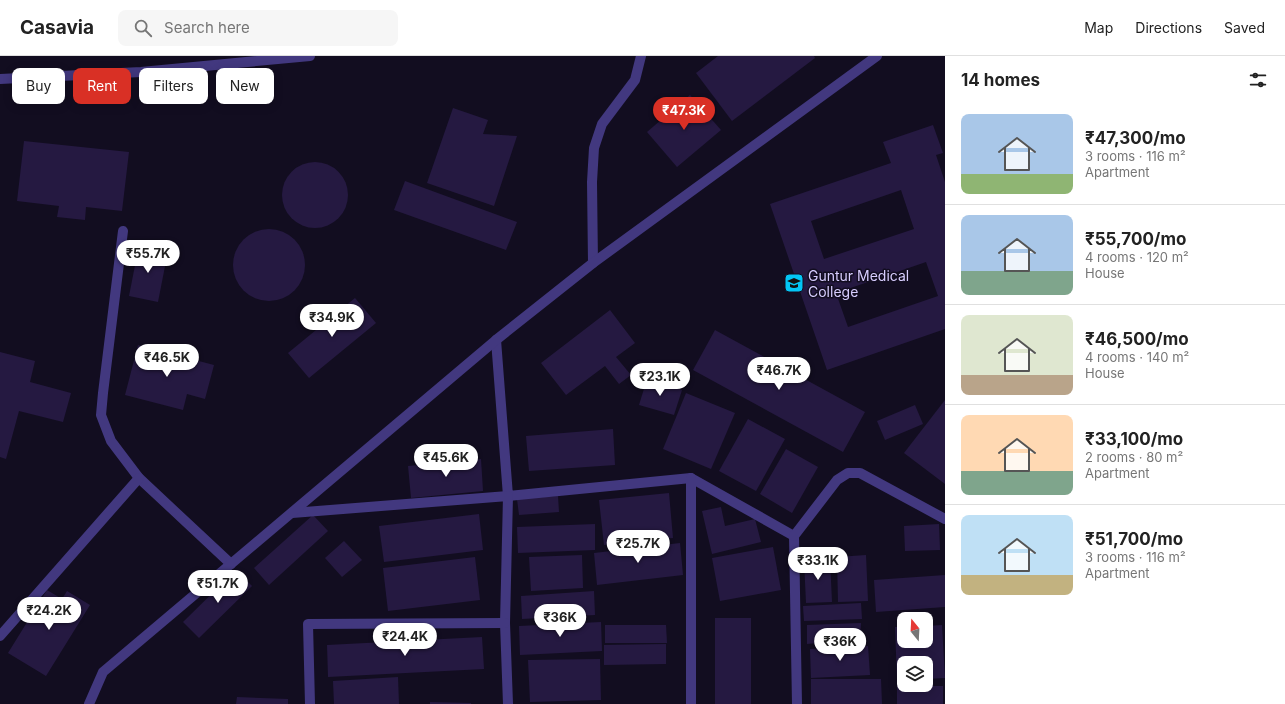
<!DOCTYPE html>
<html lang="en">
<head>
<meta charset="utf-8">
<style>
	body { margin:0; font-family:Inter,sans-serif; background:#f6f6f6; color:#222; height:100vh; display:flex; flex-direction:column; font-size:15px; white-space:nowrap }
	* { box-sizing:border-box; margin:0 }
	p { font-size:13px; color:#767676 }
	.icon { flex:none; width:22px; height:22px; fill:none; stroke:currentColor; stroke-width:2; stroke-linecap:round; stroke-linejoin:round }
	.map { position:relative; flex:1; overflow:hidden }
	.details { display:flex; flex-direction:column; background:#fff; width:340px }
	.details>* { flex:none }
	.banner { position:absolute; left:12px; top:12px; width:380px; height:36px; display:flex; gap:8px }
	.needle { width:26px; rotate:342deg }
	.controls { position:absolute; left:897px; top:556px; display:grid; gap:8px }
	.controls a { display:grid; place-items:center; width:36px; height:36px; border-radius:8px; background:#fff; box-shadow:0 2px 10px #0003; font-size:20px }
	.price { position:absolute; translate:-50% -34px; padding:0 9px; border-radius:14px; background:#fff; color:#222; font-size:13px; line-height:26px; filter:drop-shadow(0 1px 2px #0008) }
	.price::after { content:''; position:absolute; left:50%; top:24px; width:12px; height:9px; margin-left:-6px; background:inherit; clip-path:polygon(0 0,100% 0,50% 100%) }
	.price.on { background:#d93025; color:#fff }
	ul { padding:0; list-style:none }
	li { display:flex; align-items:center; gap:12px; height:100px; padding:0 16px }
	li+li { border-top:1px solid #e0e0e0 }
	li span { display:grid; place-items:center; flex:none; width:112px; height:80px; border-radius:8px; color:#555 }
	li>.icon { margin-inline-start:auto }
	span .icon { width:48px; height:48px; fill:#fffc; stroke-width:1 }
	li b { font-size:17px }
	h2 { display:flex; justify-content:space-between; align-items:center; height:48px; padding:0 16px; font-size:17px }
	.tag { padding:0 14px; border-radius:8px; background:#fff; box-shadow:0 2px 10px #0003; font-size:14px; line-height:36px }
	.tag.on { background:#d93025; color:#fff }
	header { display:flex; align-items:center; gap:24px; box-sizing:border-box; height:56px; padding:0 20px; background:#fff; border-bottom:1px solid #e0e0e0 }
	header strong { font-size:19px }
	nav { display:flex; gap:22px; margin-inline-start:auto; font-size:14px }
	.search { width:280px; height:36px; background:#f6f6f6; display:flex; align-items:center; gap:10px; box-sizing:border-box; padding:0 14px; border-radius:8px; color:#767676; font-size:15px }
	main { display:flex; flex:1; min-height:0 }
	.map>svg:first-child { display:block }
</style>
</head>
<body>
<header>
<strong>Casavia</strong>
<div class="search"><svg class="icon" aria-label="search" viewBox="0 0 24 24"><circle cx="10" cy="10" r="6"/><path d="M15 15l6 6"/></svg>Search here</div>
<nav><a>Map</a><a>Directions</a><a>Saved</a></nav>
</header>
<main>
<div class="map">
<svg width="945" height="648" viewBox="0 0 945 648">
	<rect width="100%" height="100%" fill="#120d20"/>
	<!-- building -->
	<g fill="#251941" fill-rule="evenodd">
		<path d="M718 0H814L815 2 732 65 696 17Z"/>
		<path d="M690 39 721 74 677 111 647 76Z"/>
		<path d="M453 52 488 64 483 78 517 80 494 150 427 127Z"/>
		<path d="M933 69 943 97 936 99 945 126V273L827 314 770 148 891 107 883 86ZM901 134 914 173 824 203 811 165ZM926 206 938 240 848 271 836 237Z"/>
		<path d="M24 85 129 96 122 155 86 151 85 164 57 161 59 150 17 145Z"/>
		<circle cx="315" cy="139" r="33"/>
		<path d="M405 125 517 166 506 194 394 154Z"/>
		<circle cx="269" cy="209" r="36"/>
		<path d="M139 189 168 195 158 246 129 240Z"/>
		<path d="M355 242 376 267 309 322 288 297Z"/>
		<path d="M610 254 635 287 616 301 631 319 619 328 605 310 566 339 541 307Z"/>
		<path d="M715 274 865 356 843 396 693 314Z"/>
		<path d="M138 289 214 309 205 343 187 338 183 354 125 339Z"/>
		<path d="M0 296 35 305 30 326 71 337 63 366 19 355 6 403 0 401Z"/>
		<path d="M647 323 682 334 674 359 639 349Z"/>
		<path d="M686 337 735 357 711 413 663 393Z"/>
		<path d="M945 344V428L904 397Z"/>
		<path d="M915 349 923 368 885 384 877 365Z"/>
		<path d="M748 363 785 383 756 435 719 415Z"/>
		<path d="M613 373 615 409 529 415 526 380Z"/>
		<path d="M786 393 818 411 792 457 760 438Z"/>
		<path d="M481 403 483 435 411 442 408 410Z"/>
		<path d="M669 437 673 482 604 489 599 444Z"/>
		<path d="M558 440 559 456 519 459 517 443Z"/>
		<path d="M721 451 725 470 755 463 761 486 712 498 702 455Z"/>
		<path d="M479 458 483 494 384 506 379 470Z"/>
		<path d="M313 459 328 475 269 529 254 512Z"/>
		<path d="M595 468V494L518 497 517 471Z"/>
		<path d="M939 468 940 494 905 495 904 470Z"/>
		<path d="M344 485 362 504 342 521 325 502Z"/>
		<path d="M680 487 683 519 597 529 594 497Z"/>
		<path d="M773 491 781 534 720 545 712 502Z"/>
		<path d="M582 499 583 532 531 535 529 501Z"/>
		<path d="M866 499 868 545 838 546 837 501Z"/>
		<path d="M475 501 480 544 388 555 383 512Z"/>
		<path d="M830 503 832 546 806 547 804 504Z"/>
		<path d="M236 514 252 530 199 582 183 566Z"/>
		<path d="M945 519V551L876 556 874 524Z"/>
		<path d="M47 534 62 543 67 535 90 549 46 620 8 597Z"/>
		<path d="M594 535 595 559 522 563 521 540Z"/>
		<path d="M861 547 862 563 804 565 803 550Z"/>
		<rect x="715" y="562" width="36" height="86"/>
		<path d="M601 566 602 595 520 599 519 570Z"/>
		<path d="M861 567 860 583 807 588V569Z"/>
		<path d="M605 569H666L667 587H605Z"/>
		<path d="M942 569 945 622 926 623V607H904V624H897L895 571H904V585H926V570Z"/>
		<path d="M482 581 484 613 328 621 327 589Z"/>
		<path d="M666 588V608L604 609V589Z"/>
		<path d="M868 590 870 619 811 622 810 593Z"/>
		<path d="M600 603 601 644 530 646 528 604Z"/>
		<path d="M398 621 399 648H334L333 625Z"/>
		<path d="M811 623H881L882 648H811Z"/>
		<rect x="897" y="630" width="46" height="18"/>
		<path d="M237 641 288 643V648H236Z"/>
		<path d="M430 646 471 647V648H430Z"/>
	</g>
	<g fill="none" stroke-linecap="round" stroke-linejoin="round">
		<!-- minor -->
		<g stroke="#42387f" stroke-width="10">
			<path d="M0 23 141 16 310 0"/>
			<path d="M123 175 103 337 101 359 111 385 139 422 231 508"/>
			<path d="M593 207 592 126 594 92 602 68 635 24 641 0"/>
			<path d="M496 284 508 440 691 422 794 480 797 648"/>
			<path d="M292 457 508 440 505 567 508 648"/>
			<path d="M794 480 837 424 848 417H860L945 463"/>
			<path d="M0 580 139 422"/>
			<path d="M310 648 308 568 505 567"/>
			<path d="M691 648V422"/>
		</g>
		<!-- tertiary -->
		<path stroke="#42387f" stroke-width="10" d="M89 648 103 616 496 284 593 207 877 0"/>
	</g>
	<!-- icons -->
	<defs>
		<g id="university-square" transform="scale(1)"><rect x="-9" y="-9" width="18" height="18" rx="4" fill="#03c6f5" stroke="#120d20"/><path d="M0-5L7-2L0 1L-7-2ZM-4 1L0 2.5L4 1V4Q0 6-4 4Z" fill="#111"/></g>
	</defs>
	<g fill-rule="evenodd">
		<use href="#university-square" x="794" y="227"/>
	</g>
	<g text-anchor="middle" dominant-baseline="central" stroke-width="3" stroke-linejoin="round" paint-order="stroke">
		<!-- poi labels -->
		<g font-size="14" fill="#d7cdfe" stroke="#120d20" text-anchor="start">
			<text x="808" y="219">Guntur Medical<tspan x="808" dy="16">College</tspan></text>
		</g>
	</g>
</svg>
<div class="controls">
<a><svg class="needle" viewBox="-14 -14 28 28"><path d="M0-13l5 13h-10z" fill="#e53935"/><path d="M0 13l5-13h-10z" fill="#767676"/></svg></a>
<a><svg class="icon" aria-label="layers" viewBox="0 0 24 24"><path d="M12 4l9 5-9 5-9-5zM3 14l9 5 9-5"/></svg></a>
</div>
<b class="price on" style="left:684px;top:75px">₹47.3K</b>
<b class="price" style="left:148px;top:218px">₹55.7K</b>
<b class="price" style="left:332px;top:282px">₹34.9K</b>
<b class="price" style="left:167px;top:322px">₹46.5K</b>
<b class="price" style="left:779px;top:335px">₹46.7K</b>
<b class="price" style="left:660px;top:341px">₹23.1K</b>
<b class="price" style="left:446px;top:422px">₹45.6K</b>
<b class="price" style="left:638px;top:508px">₹25.7K</b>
<b class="price" style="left:818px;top:525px">₹33.1K</b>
<b class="price" style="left:218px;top:548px">₹51.7K</b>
<b class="price" style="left:49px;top:575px">₹24.2K</b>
<b class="price" style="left:560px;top:582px">₹36K</b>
<b class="price" style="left:405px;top:601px">₹24.4K</b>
<b class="price" style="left:840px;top:606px">₹36K</b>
<div class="banner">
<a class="tag">Buy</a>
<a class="tag on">Rent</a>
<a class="tag">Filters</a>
<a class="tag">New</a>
</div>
</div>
<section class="details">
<h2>14 homes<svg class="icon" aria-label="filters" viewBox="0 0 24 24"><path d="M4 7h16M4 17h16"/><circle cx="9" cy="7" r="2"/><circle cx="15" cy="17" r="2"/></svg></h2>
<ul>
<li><span style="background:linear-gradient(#a9c7e8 75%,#8fb573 0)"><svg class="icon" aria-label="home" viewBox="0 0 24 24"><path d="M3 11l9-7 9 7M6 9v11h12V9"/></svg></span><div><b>₹47,300/mo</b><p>3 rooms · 116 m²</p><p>Apartment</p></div></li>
<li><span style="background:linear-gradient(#a9c7e8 70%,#7fa58c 0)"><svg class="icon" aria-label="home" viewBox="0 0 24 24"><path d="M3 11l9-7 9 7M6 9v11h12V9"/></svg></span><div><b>₹55,700/mo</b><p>4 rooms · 120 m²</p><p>House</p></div></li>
<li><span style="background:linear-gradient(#dfe7d0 75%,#b9a48a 0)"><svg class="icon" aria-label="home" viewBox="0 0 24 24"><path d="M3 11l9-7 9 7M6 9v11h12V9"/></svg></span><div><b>₹46,500/mo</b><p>4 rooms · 140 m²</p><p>House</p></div></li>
<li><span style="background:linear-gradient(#ffd9b3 70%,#7fa58c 0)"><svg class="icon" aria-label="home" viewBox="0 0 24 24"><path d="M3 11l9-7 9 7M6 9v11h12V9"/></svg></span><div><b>₹33,100/mo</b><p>2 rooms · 80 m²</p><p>Apartment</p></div></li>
<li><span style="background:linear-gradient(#bfe0f5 75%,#c2b280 0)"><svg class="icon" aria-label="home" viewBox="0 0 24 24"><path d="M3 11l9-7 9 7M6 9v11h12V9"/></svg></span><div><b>₹51,700/mo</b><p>3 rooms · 116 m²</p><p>Apartment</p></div></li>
</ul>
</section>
</main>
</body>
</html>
